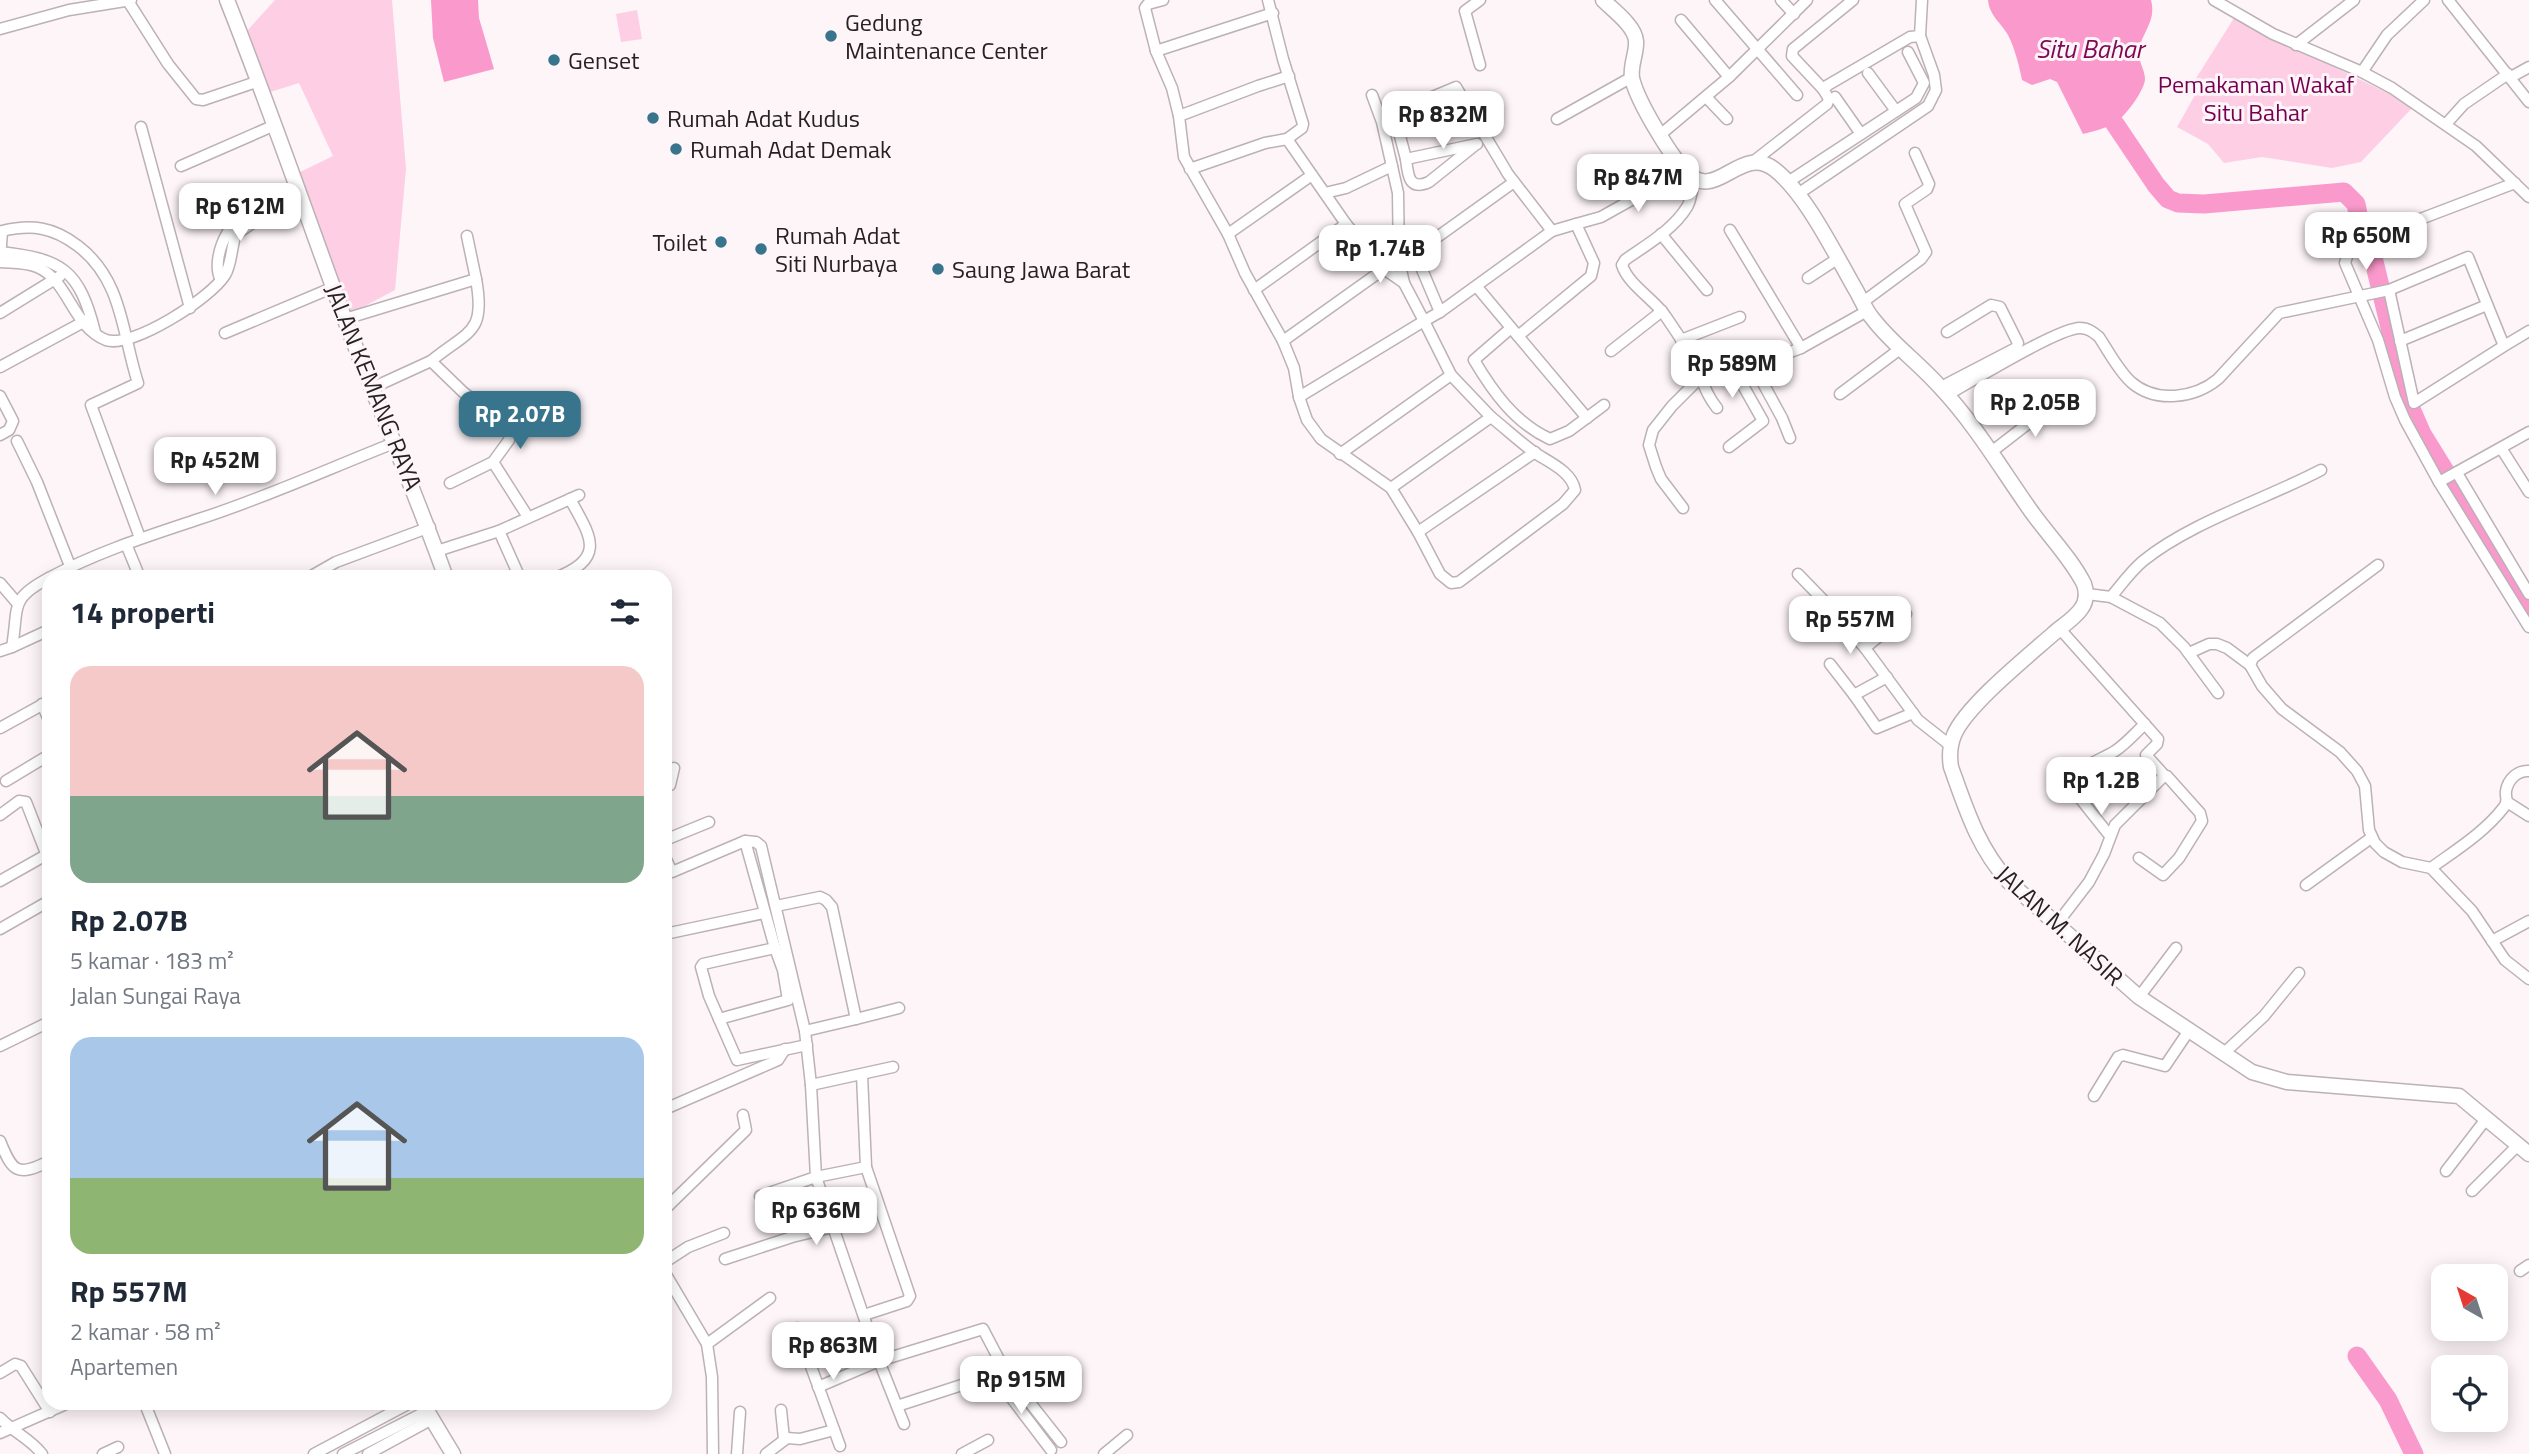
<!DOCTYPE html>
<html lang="id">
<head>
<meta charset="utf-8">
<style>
	body { margin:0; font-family:"Titillium Web",sans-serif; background:#f6f6f7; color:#1f2937; height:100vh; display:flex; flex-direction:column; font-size:26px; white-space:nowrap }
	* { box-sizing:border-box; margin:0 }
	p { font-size:23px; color:#747a83 }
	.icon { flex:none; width:38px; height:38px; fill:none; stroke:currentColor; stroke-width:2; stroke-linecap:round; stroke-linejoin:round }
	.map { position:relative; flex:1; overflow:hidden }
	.panel { position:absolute; left:42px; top:570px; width:630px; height:840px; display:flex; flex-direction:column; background:#fff; border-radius:21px; box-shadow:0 4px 18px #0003 }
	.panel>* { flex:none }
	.needle { width:46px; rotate:321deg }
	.tools { position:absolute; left:2431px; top:1264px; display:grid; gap:14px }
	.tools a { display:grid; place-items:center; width:77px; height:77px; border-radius:14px; background:#fff; box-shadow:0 4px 18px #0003; font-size:35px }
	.price { position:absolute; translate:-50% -60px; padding:0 16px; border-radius:14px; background:#fff; color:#222; font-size:23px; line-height:46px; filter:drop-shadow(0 2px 4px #0008) }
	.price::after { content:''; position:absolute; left:50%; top:42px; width:21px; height:16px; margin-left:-10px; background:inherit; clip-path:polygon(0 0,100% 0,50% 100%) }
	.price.on { background:#38748c; color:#fff }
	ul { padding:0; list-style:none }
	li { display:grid; align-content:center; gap:14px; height:371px; padding:0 28px }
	li span { display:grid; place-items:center; height:217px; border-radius:21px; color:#555 }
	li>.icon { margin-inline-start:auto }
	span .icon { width:126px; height:126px; fill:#fffc; stroke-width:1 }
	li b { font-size:30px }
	h2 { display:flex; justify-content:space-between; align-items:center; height:84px; padding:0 28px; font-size:30px }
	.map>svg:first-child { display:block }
</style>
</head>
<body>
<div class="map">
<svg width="2529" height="1454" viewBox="0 0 2529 1454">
	<rect width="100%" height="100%" fill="#fef5f9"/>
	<!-- green -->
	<g fill="#fecee5">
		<path d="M275 0H392L406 169 395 290 350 314 296 174 333 156 299 83 264 94 245 33Z"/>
		<path d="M637 10 642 39 621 42 616 14Z"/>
		<path d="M2234 18 2414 106 2361 162 2332 168 2262 157 2224 163 2208 144 2177 127 2195 95 2188 91Z"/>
	</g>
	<!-- water -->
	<g fill="#fa99cb">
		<path d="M431 0H478L479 18 494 69 444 82 433 38Z"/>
		<path d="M1988 0H2151C2157 23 2140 33 2139 53 2138 61 2145 70 2145 79 2145 90 2124 118 2114 124 2112 126 2088 133 2083 134L2057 82 2050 79 2032 85 2022 80C2019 65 2015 49 2008 35 2001 23 1989 15 1988 0Z"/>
	</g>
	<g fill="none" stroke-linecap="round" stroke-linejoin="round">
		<!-- river -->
		<g stroke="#fa99cb" stroke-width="19">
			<path d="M2115 124 2156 185 2168 199 2178 203 2204 204 2344 192 2356 204 2362 234 2372 253 2408 402 2422 434 2529 607"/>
			<path d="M2357 1356 2388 1400 2414 1454"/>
		</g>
		<!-- minor casing -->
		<g stroke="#bcb1b6" stroke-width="13">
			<g id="minor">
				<path d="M1268 0 1283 59 1303 124 1302 128 1287 139"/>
				<path d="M1480 0 1465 11 1480 65"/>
				<path d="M1715 0 1797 95"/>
				<path d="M1781 0 1794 14"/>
				<path d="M2214 0 2273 34 2362 72 2392 88 2476 146 2529 197"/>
				<path d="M2448 0 2529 102"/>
				<path d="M128 1 168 64 196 99 203 100 259 81"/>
				<path d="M1273 13 1156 51 1172 88 1179 116 1184 157 1228 234 1245 273 1283 341 1294 368 1299 397 1307 420 1321 439 1391 488 1418 532 1440 574 1451 583 1459 582 1563 504 1575 490C1572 472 1549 462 1535 453 1520 442 1506 429 1491 417L1391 488"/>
				<path d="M1681 20 1729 77"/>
				<path d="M0 29 69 10 131 0"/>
				<path d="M2296 45 2354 0"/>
				<path d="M1156 51 1145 8 1148 4 1163 0"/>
				<path d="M2362 72 2387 35 2424 0"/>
				<path d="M1868 73 1896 111"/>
				<path d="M2511 77 2529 67"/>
				<path d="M1823 89 1792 56 1793 49 1853 0"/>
				<path d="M1372 95 1382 122 1398 193 1399 261 1404 283"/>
				<path d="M1835 97 1861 134"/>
				<path d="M1707 98 1727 119"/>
				<path d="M1179 116 1258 86 1289 76"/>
				<path d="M1557 119 1632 77"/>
				<path d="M2446 124 2464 104 2508 74"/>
				<path d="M141 127 190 308"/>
				<path d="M1660 135 1729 77 1807 0"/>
				<path d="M1477 144 1406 159 1394 113 1456 87 1508 174 1552 231"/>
				<path d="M1406 159C1408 176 1409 191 1429 182L1474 146"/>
				<path d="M1754 161 1827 104 1829 99 1823 89 1828 85 1910 37 1920 36 1922 0"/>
				<path d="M181 166 275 125"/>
				<path d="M1190 169 1265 143 1287 139 1346 224 1384 269 1404 283 1424 321 1440 312 1552 231 1576 224 1594 263 1591 276 1518 336 1477 287"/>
				<path d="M1695 180C1691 189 1692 199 1687 207 1673 230 1646 245 1625 260L1622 265C1628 284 1652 298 1664 314 1677 333 1691 353 1700 375 1704 387 1708 397 1717 408"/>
				<path d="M1788 182 1916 98 1924 83 1908 52"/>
				<path d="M2515 183 2360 242 2349 250 2345 263 2378 340 2395 397 2405 420 2439 482 2529 627"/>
				<path d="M1325 193 1346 188 1392 166"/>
				<path d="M1798 194 1928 106 1936 90 1934 75 1920 36"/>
				<path d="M1576 224 1601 217 1685 170"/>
				<path d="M1730 230 1801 348 1867 311"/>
				<path d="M1228 234 1312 175"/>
				<path d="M1661 234 1707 290"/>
				<path d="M0 252C62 259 79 269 95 332"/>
				<path d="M0 260 2 231C32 224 53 227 78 246 123 280 122 334 138 383L91 405 140 538"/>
				<path d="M0 262C13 263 25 262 37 267 69 280 72 327 106 340 132 349 211 298 225 275 232 264 231 247 236 234L263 216 267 209"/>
				<path d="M1808 278 1837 259"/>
				<path d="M221 280C208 257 236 200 267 209L300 197"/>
				<path d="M1254 290 1346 224"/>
				<path d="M1863 302 1921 259 1926 252 1905 204 1927 189 1929 184 1915 153"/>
				<path d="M1440 312 1415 253 1514 182"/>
				<path d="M0 313 60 276"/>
				<path d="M345 319 476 279 467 236"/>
				<path d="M1511 328 1474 360C1493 392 1515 423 1550 439L1569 431 1604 405"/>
				<path d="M225 333 334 287"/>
				<path d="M1518 336 1587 418"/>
				<path d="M1681 340 1740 317"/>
				<path d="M1283 341 1384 269"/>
				<path d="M2400 341 2487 305"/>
				<path d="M2504 346 2414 403 2389 290 2468 257 2504 346 2529 331"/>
				<path d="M1611 351 1662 311"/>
				<path d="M431 361C469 330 486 334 476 279"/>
				<path d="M1752 363 1782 418 1790 438"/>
				<path d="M0 367 87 320"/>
				<path d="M1941 387 2016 348 2018 343 2000 307 1991 305 1947 332"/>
				<path d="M372 388 431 361 463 392 511 429 509 440 493 462"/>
				<path d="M1840 394 1900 349"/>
				<path d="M1947 395C1971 382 2058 328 2080 328 2088 328 2093 332 2099 337 2109 352 2118 370 2131 382 2156 404 2195 398 2218 379L2279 313 2389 290"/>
				<path d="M0 396 13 421 9 430 0 435"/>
				<path d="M1299 397 1424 321 1451 375 1491 417"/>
				<path d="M17 441 37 482 70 566"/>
				<path d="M1729 447 1763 421 1732 366"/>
				<path d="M2501 448 2529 492"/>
				<path d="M1990 453 2060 399"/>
				<path d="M1340 454 1451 375"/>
				<path d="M2457 473 2529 594"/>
				<path d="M2439 482 2529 432"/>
				<path d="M450 483 493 462 528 517"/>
				<path d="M1683 508 1661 479 1656 467 1649 445 1653 430 1672 406 1701 377 1722 368 1772 359 1801 348"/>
				<path d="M499 531 520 578"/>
				<path d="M1418 532 1535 452"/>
				<path d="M126 544 140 578"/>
				<path d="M437 551 499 531 579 495"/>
				<path d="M1798 574 1828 605 1865 648 1918 720 1951 746"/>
				<path d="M342 577V578"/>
				<path d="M49 578C97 552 148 536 199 519 265 498 330 468 394 443"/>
				<path d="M308 578 336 562 430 527"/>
				<path d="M555 578C607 558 591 537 570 499"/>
				<path d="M0 583 18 604"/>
				<path d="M2087 594 2111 597 2160 623 2184 647 2218 693"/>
				<path d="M2111 597C2121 585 2131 571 2143 561 2191 522 2266 499 2321 470"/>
				<path d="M2060 629 2158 739 2157 744 2146 755 2165 776"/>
				<path d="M12 647 49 630"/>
				<path d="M1865 648 1906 614"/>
				<path d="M0 651 12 647C19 606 9 599 49 578"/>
				<path d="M2189 653 2209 644H2217L2227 648 2250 665 2262 686 2282 709 2340 752 2357 771 2365 786 2369 830 2375 843 2384 852 2402 862 2431 868 2472 911 2505 960 2529 979"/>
				<path d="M1830 664 1854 695 1887 677"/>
				<path d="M2250 665 2253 658 2378 565"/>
				<path d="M1854 695 1877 728 1913 713"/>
				<path d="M42 704 49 720"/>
				<path d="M0 728 49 701"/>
				<path d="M6 781 49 755"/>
				<path d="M665 786 670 785 674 768"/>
				<path d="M2507 802 2529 816"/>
				<path d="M0 815 19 801 26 802 49 861"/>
				<path d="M2110 836 2067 782C2077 767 2099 761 2115 751 2126 744 2135 733 2145 724"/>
				<path d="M665 840 709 822"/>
				<path d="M745 841 775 948 703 964 701 967 709 996 737 1060 807 1045"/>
				<path d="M665 857 672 872 745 841 756 842 761 846 805 1031 811 1085 816 1177 879 1361 904 1424"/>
				<path d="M2431 868C2456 850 2485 832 2504 807 2509 800 2505 798 2506 791 2508 779 2518 770 2529 771"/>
				<path d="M0 881 46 855"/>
				<path d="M2306 885 2371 838"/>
				<path d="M776 906 820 897 826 900 832 907 856 1019 805 1031"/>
				<path d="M2056 925 2089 882 2104 854 2115 825 2163 777 2167 776 2200 813 2202 821 2179 858 2163 875 2139 858"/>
				<path d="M0 929 49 901"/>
				<path d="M665 934 764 913"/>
				<path d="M2492 941 2529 921"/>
				<path d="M2139 997 2176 948"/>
				<path d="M719 1019 788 1000 783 970 775 948"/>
				<path d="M856 1019 899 1008"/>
				<path d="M0 1046 49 1022"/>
				<path d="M2223 1054 2264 1016 2299 973"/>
				<path d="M811 1085 893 1067"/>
				<path d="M2094 1096 2118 1057 2123 1055 2165 1066 2188 1032"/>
				<path d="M665 1109 778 1060 785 1049"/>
				<path d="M0 1141C12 1171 17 1178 49 1161"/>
				<path d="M2446 1171 2486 1119"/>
				<path d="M2472 1191 2517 1146"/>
				<path d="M760 1196 816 1177 866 1167 862 1075"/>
				<path d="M665 1209 746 1130 743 1115"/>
				<path d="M725 1259 792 1237 833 1227"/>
				<path d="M665 1262 688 1247 724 1233"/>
				<path d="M2520 1271 2529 1265"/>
				<path d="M665 1273 707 1344 712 1377 713 1454"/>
				<path d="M864 1315 907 1301 910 1296 866 1167"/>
				<path d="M797 1328 840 1446"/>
				<path d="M707 1344 770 1298"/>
				<path d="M1005 1371 1061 1442"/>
				<path d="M0 1373 15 1364 21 1366 50 1412"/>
				<path d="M994 1375 1051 1450"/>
				<path d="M818 1387 879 1361 983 1329 1005 1371 897 1406"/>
				<path d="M145 1404 165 1454"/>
				<path d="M781 1410 784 1439"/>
				<path d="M0 1418C13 1432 31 1439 42 1454"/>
				<path d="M0 1433 66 1404"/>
				<path d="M103 1454 118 1447"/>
				<path d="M314 1454 408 1404"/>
				<path d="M343 1454 427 1411"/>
				<path d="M368 1454 432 1419"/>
				<path d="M737 1454 740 1412"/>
				<path d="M766 1454 787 1438 800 1439 834 1430"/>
				<path d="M962 1454 988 1440"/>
				<path d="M1104 1454 1127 1435"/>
			</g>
		</g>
		<!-- tertiary casing -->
		<g stroke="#bcb1b6" stroke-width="17">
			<g id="tertiary">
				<path d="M227 0C269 106 306 213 345 320 378 406 415 491 446 578"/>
				<path d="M1603 0C1613 10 1635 26 1636 41 1637 53 1630 65 1632 78 1637 101 1668 151 1684 170 1716 206 1739 143 1774 169 1806 193 1836 256 1857 292 1862 301 1866 311 1873 319 1892 344 1919 363 1940 387 1975 424 2002 470 2031 511 2048 535 2071 558 2084 584 2087 593 2087 601 2081 609 2074 619 2062 626 2053 634 2028 656 1966 706 1954 735 1950 745 1949 755 1951 767 1966 809 1978 848 2009 882L2139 997 2252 1072 2287 1082 2459 1096 2529 1154"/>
				<path d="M423 1404 453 1454"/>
			</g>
		</g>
		<!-- minor -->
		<use href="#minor" stroke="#fff" stroke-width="10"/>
		<!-- tertiary -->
		<use href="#tertiary" stroke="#fff" stroke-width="14"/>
	</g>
	<!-- markers -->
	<g fill="#38748c" stroke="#fef5f9" stroke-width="2.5">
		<circle cx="831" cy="36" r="7"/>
		<circle cx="554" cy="60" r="7"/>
		<circle cx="653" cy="118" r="7"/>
		<circle cx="676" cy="149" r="7"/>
		<circle cx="721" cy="242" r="7"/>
		<circle cx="761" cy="249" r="7"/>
		<circle cx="938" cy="269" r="7"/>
	</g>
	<g text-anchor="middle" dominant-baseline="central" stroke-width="6" stroke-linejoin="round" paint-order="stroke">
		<!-- poi labels -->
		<g font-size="24" fill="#262224" stroke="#fef5f9" text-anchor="start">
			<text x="845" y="22">Gedung<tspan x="845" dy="28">Maintenance Center</tspan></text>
			<text x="568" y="60">Genset</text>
			<text x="667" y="118">Rumah Adat Kudus</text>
			<text x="690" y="149">Rumah Adat Demak</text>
			<text x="775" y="235">Rumah Adat<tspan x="775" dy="28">Siti Nurbaya</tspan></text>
			<text x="707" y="242" text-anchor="end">Toilet</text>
			<text x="952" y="269">Saung Jawa Barat</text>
		</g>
		<!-- park labels -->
		<g font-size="24" fill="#76004f" stroke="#fef5f9">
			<text x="2256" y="84">Pemakaman Wakaf<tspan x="2256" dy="28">Situ Bahar</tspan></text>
		</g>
		<!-- street labels -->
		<g font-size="24" fill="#262224" stroke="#fef5f9">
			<text transform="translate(374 387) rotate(68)">JALAN KEMANG RAYA</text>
			<text transform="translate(2060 925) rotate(43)">JALAN M. NASIR</text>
		</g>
		<!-- water labels -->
		<g font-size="26" font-style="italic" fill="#7d0854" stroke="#fef5f9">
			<text x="2090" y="48">Situ Bahar</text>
		</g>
	</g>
</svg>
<div class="tools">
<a><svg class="needle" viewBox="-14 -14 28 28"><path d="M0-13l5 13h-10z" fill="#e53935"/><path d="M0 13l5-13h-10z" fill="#747a83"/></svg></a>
<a><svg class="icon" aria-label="locate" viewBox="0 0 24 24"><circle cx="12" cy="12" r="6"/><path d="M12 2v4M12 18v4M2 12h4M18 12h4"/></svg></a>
</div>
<b class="price" style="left:1443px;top:151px">Rp 832M</b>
<b class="price" style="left:1638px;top:214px">Rp 847M</b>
<b class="price" style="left:240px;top:243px">Rp 612M</b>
<b class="price" style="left:2366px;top:272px">Rp 650M</b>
<b class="price" style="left:1380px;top:285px">Rp 1.74B</b>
<b class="price" style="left:1732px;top:400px">Rp 589M</b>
<b class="price" style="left:2035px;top:439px">Rp 2.05B</b>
<b class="price on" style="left:520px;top:451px">Rp 2.07B</b>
<b class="price" style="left:215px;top:497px">Rp 452M</b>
<b class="price" style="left:1850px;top:656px">Rp 557M</b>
<b class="price" style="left:2101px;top:817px">Rp 1.2B</b>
<b class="price" style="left:816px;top:1247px">Rp 636M</b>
<b class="price" style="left:833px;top:1382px">Rp 863M</b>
<b class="price" style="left:1021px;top:1416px">Rp 915M</b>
<section class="panel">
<h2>14 properti<svg class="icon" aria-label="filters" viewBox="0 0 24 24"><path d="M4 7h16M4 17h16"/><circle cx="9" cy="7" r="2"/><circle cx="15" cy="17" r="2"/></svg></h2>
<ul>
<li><span style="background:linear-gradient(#f6c9c9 60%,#7fa58c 0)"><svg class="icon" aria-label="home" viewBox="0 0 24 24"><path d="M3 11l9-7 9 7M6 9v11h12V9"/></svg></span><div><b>Rp 2.07B</b><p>5 kamar · 183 m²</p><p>Jalan Sungai Raya</p></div></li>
<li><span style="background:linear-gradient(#a9c7e8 65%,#8fb573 0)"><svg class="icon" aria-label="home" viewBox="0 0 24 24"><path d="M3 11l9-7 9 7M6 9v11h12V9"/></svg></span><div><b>Rp 557M</b><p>2 kamar · 58 m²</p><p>Apartemen</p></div></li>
</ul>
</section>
</div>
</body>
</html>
